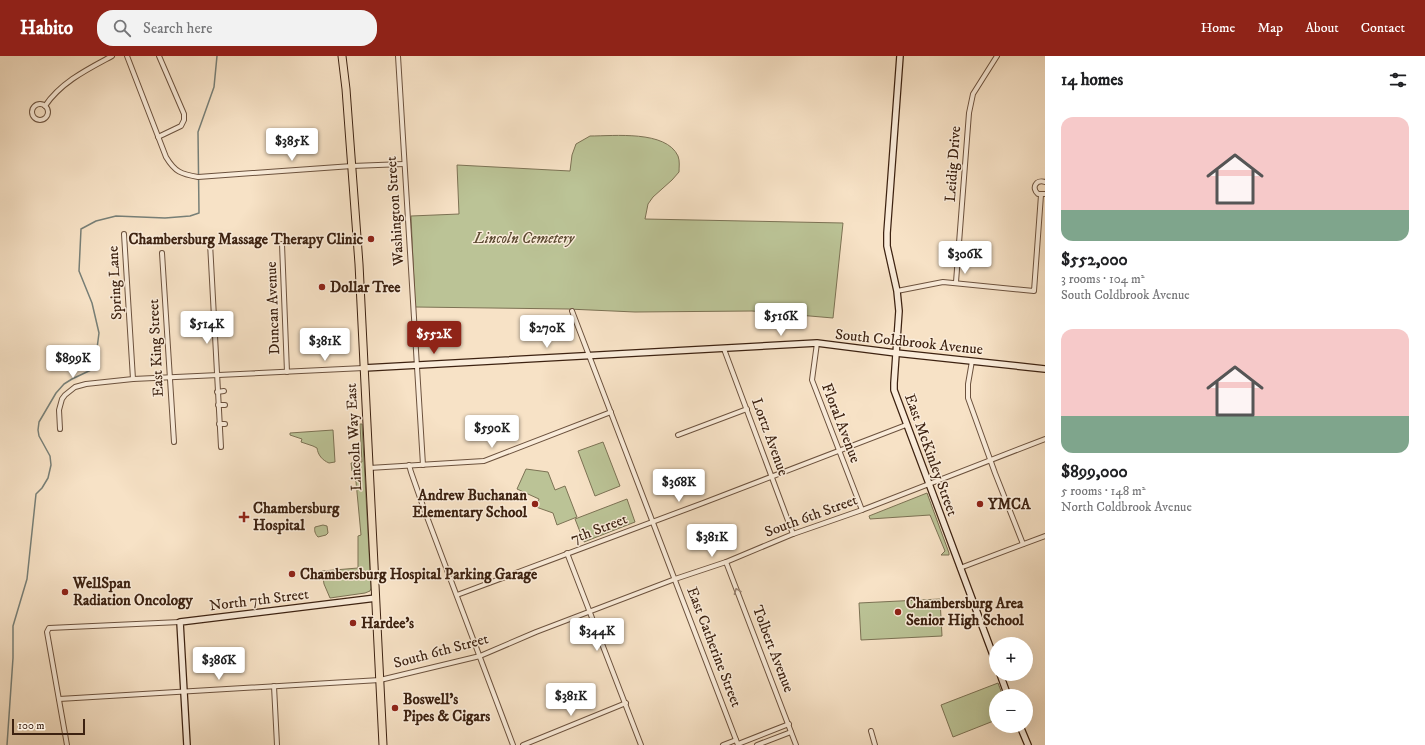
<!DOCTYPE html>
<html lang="en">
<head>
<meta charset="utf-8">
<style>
	body { margin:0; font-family:"IM FELL DW Pica",serif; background:#f2f2f2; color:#202124; height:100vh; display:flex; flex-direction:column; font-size:15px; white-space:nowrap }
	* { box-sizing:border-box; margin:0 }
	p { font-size:13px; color:#757577 }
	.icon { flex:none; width:22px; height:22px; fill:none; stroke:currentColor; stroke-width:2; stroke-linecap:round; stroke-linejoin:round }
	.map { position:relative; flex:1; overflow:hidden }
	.details { display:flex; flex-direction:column; background:#fff; width:380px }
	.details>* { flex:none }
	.tools { position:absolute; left:989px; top:581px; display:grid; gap:8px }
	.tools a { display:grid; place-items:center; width:44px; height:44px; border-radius:50%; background:#fff; box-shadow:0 4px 16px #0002; font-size:20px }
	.scale { position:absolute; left:12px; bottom:10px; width:73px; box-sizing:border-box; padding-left:4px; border:2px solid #3d2211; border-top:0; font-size:11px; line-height:14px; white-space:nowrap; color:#3d2211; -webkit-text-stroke:3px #faecda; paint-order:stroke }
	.price { position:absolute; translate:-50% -34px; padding:0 9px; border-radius:4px; background:#fff; color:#222; font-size:13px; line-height:26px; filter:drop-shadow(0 1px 2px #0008) }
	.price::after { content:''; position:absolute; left:50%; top:24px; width:12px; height:9px; margin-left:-6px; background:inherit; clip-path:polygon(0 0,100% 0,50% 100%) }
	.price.current { background:#8f2418; color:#fff }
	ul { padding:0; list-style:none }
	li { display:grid; align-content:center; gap:8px; height:212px; padding:0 16px }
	li span { display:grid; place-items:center; height:124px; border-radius:12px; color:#555 }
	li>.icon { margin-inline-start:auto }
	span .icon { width:72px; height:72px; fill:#fffc; stroke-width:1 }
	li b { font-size:17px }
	h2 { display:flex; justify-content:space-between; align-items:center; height:48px; padding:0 16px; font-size:17px }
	header { display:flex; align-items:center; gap:24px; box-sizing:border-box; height:56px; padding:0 20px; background:#8f2418; color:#fff }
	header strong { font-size:19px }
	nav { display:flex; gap:22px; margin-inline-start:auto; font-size:14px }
	.search { width:280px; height:36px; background:#f2f2f2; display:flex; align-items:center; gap:10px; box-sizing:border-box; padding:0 14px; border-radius:16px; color:#757577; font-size:15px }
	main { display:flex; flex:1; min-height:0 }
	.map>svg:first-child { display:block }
</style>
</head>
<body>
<header>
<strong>Habito</strong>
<div class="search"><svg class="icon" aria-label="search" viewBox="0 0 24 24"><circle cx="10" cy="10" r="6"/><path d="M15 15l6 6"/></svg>Search here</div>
<nav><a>Home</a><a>Map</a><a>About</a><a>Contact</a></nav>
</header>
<main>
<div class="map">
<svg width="1045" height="689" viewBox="0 0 1045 689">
	<rect width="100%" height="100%" fill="#f7e2c6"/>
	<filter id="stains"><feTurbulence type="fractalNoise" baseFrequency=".005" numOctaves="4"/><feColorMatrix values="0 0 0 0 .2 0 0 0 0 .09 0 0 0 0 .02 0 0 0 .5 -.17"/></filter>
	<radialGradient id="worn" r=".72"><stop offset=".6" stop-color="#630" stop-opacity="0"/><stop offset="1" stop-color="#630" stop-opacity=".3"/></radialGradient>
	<!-- green -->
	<g fill="#bbc396" stroke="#7c7254">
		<path d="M590 80C614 80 666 74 678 100 680 105 679 111 679 116L672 124 653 141 648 148 645 163 843 167 833 262 752 255 635 256 568 253 415 251 411 160 459 158 457 109 570 115 572 99 576 88Z"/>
		<path d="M360 368H362L371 532 370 535 365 537 330 542 324 528 322 515 358 512V480L361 479 355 415H352L351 407 362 406Z"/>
		<path d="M333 374 335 406 329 407C322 404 318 399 317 392L313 390 301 386 302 383 290 379V377Z"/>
		<path d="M603 386 620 430 595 440 578 395Z"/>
		<path d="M526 413 548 416 555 434 565 430 577 461 557 469 553 457 536 451 539 443 517 433Z"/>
		<path d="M927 437 949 497V499H941L945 495 930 459 870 463 869 460Z"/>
		<path d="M627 443 635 466 584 486 575 463Z"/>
		<path d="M323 469 327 470 328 477 326 479 318 481C315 478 314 474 315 471Z"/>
		<path d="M940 543 942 580 861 584 859 547Z"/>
		<path d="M998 627 1003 640H996V664L953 681 941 649Z"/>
	</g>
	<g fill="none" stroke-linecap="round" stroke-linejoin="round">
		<!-- stream -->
		<path stroke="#777f77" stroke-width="1.5" d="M7 689 13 602V570L27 523 36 438 42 432 48 422 51 409 50 400 39 380 38 374 39 366 56 337 64 328 72 323 91 314 95 308 96 300 99 277 92 247 79 215 81 173 96 165 116 160 165 162 190 160 199 157 198 76 214 31 217 0"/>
		<!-- street casing -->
		<g stroke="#6c523e" stroke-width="6">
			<g id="street">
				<path d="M127 0 166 101C175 116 181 118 198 121L352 110 404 108"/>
				<path d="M398 0 423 409"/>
				<circle cx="40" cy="56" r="8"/>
				<path d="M45 50C61 26 88 13 112 0"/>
				<path d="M158 81 181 70 184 64V58L159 0"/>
				<path d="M1045 126C1036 123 1031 132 1038 138H1045"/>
				<path d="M124 178 133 323"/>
				<path d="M210 187 221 391"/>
				<path d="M282 188 287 316"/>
				<path d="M162 197 174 386"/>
				<path d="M956 226 969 57 973 38 997 0"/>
				<path d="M897 235 943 226 1034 235 1041 139"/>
				<path d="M572 255 738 689"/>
				<path d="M817 287 812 324 862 454"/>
				<path d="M724 293 793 478"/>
				<path d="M972 305 968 328V342L995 417 1023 488"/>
				<path d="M217 336 224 335"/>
				<path d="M218 349H225"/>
				<path d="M219 368H225"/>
				<path d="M60 373 59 354 62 343 65 339 75 331 86 328 133 323 364 312"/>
				<path d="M678 379 747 353"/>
				<path d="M409 409 411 416 424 453 513 689"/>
				<path d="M369 412 484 405 611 356"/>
				<path d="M567 497 641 689"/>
				<path d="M726 506 796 689"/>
				<path d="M960 512 1045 480"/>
				<path d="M457 539 703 447 906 369"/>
				<path d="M274 630 277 689"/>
				<path d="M59 643 380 624 480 600 536 576 675 523 726 506 793 478 862 454 1045 383"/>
				<path d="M871 675 875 689"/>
				<path d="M738 688 789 668"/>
				<path d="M67 689 47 576 49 572 180 566"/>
				<path d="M523 689 626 647"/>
				<path d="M723 689 736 684"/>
				<path d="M757 689 791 676"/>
			</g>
		</g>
		<!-- secondary casing -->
		<g stroke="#3d2211" stroke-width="8">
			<g id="secondary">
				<path d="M900 0 887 177V190L897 235 899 255 894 327V334L996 607"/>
				<path d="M364 312 817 287 896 297 1045 313"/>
				<path d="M1000 618 1008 640"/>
				<path d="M1020 670 1028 689"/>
				<path d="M187 689 180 566 376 542"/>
			</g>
		</g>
		<!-- highway casing -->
		<g stroke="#3d2211" stroke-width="9">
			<path id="highway" d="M342 0 346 33 359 208 383 689"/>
		</g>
		<!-- street -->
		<use href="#street" stroke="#faecda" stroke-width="4"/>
		<!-- secondary -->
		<use href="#secondary" stroke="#faecda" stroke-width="5.5"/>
		<!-- highway -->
		<use href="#highway" stroke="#f7e2c6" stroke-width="7"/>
	</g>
	<!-- one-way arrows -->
	<defs><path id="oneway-chevron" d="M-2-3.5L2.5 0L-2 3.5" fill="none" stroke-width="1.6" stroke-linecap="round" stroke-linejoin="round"/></defs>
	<use stroke="#9c8776" href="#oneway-chevron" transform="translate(737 535) rotate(-111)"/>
	<!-- markers -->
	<g fill="#8f2418" stroke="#faecda" stroke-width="1.5">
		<circle cx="371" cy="183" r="4"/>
		<circle cx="322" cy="231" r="4"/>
		<circle cx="535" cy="448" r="4"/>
		<circle cx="980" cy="448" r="4"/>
		<path d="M242 455h4v4h4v4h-4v4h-4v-4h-4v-4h4z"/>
		<circle cx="292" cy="518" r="4"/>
		<circle cx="65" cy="536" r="4"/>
		<circle cx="898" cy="556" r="4"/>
		<circle cx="353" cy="567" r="4"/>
		<circle cx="395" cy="652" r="4"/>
	</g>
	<g text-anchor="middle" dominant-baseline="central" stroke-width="3" stroke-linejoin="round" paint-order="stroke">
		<!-- street labels -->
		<g font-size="15" fill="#3d2211" stroke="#faecda">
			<text transform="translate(953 108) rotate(-86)">Leidig Drive</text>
			<text transform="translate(395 155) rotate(-94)">Washington Street</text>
			<text transform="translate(115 227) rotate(-93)">Spring Lane</text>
			<text transform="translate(273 252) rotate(-92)">Duncan Avenue</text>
			<text transform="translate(909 286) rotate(6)">South Coldbrook Avenue</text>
			<text transform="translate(156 292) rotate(-93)">East King Street</text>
			<text transform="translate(841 367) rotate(69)">Floral Avenue</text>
			<text transform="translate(354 381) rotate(-93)">Lincoln Way East</text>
			<text transform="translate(770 381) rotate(70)">Lortz Avenue</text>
			<text transform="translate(931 399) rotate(70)">East McKinley Street</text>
			<text transform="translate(811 460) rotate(-20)">South 6th Street</text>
			<text transform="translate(599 473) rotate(-21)">7th Street</text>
			<text transform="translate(259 544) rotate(-7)">North 7th Street</text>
			<text transform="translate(714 591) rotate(69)">East Catherine Street</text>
			<text transform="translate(773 593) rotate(69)">Tolbert Avenue</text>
			<text transform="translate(441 595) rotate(-15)">South 6th Street</text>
		</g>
		<!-- park labels -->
		<g font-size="15" font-style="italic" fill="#5c4a32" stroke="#faecda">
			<text x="524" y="182">Lincoln Cemetery</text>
		</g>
		<!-- poi labels -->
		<g font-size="15" font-weight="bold" fill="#3d2211" stroke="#faecda" text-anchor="start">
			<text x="363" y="183" text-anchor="end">Chambersburg Massage Therapy Clinic</text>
			<text x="330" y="231">Dollar Tree</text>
			<text x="527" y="439" text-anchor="end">Andrew Buchanan<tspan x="527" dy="17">Elementary School</tspan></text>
			<text x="988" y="448">YMCA</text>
			<text x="253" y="452">Chambersburg<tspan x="253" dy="17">Hospital</tspan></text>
			<text x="300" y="518">Chambersburg Hospital Parking Garage</text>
			<text x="73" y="527">WellSpan<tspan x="73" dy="17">Radiation Oncology</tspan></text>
			<text x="906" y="547">Chambersburg Area<tspan x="906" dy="17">Senior High School</tspan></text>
			<text x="361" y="567">Hardee's</text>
			<text x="403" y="643">Boswell's<tspan x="403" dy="17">Pipes &amp; Cigars</tspan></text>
		</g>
	</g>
	<rect width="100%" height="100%" filter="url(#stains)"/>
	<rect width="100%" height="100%" fill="url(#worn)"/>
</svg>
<div class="tools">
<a>+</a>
<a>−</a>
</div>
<div class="scale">100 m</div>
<b class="price" style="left:292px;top:106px">$385K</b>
<b class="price" style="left:965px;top:219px">$306K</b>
<b class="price" style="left:781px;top:281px">$516K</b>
<b class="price" style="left:207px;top:289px">$514K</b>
<b class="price" style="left:547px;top:293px">$270K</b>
<b class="price current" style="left:434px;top:299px">$552K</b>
<b class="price" style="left:325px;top:306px">$381K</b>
<b class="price" style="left:73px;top:323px">$899K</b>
<b class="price" style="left:492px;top:393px">$590K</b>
<b class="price" style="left:679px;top:447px">$368K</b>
<b class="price" style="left:712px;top:502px">$381K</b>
<b class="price" style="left:597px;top:596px">$344K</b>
<b class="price" style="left:219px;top:625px">$386K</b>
<b class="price" style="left:571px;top:661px">$381K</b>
</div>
<section class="details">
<h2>14 homes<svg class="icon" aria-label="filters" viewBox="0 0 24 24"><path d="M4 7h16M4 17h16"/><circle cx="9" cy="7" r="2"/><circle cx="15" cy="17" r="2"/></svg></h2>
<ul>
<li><span style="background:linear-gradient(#f6c9c9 75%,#7fa58c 0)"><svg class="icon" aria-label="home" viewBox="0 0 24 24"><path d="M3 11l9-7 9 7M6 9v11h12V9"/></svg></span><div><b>$552,000</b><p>3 rooms · 104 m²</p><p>South Coldbrook Avenue</p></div></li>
<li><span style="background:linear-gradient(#f6c9c9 70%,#7fa58c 0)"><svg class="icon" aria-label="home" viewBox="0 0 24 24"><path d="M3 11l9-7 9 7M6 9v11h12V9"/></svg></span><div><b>$899,000</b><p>5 rooms · 148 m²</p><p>North Coldbrook Avenue</p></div></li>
</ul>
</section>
</main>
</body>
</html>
